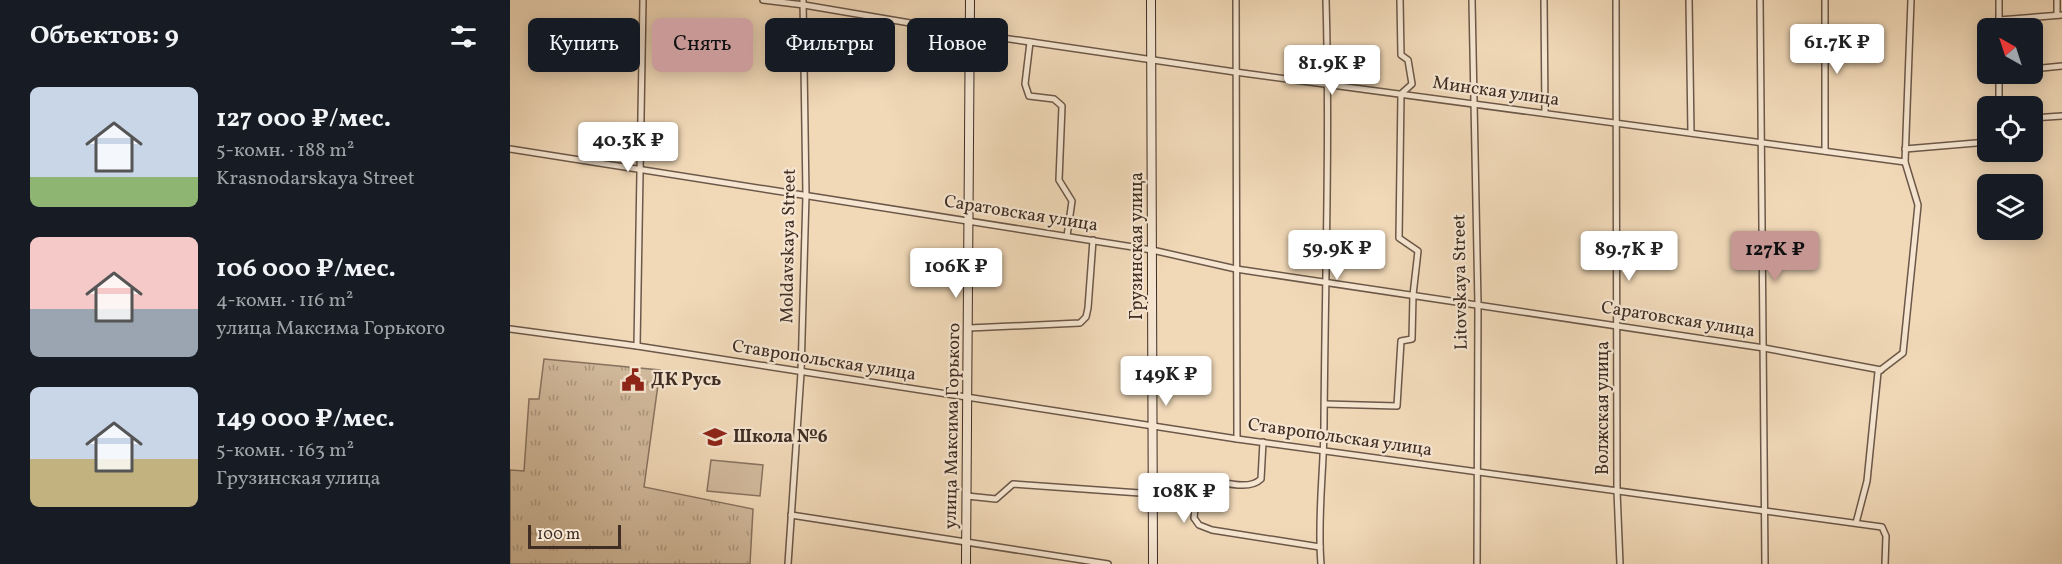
<!DOCTYPE html>
<html lang="ru">
<head>
<meta charset="utf-8">
<style>
	body { margin:0; font-family:Vollkorn,serif; background:#20242c; color:#f1f3f6; height:100vh; display:flex; flex-direction:column; font-size:22px; white-space:nowrap }
	* { box-sizing:border-box; margin:0 }
	p { font-size:20px; color:#9ea1a6 }
	.icon { flex:none; width:33px; height:33px; fill:none; stroke:currentColor; stroke-width:2; stroke-linecap:round; stroke-linejoin:round }
	.map { position:relative; flex:1; overflow:hidden }
	.drawer { display:flex; flex-direction:column; background:#171b24; width:510px }
	.drawer>* { flex:none }
	.guide { position:absolute; left:18px; top:18px; width:570px; height:54px; display:flex; gap:12px }
	.needle { width:39px; rotate:321deg }
	.fabs { position:absolute; left:1467px; top:18px; display:grid; gap:12px }
	.fabs a { display:grid; place-items:center; width:66px; height:66px; border-radius:9px; background:#171b24; box-shadow:0 3px 15px #0003; font-size:30px }
	.scale { position:absolute; left:18px; bottom:15px; width:93px; box-sizing:border-box; padding-left:6px; border:3px solid #3f2d24; border-top:0; font-size:16px; line-height:21px; white-space:nowrap; color:#3f2d24; -webkit-text-stroke:4px #f6e6d1; paint-order:stroke }
	.price { position:absolute; translate:-50% -51px; padding:0 14px; border-radius:6px; background:#fff; color:#222; font-size:20px; line-height:39px; filter:drop-shadow(0 2px 3px #0008) }
	.price::after { content:''; position:absolute; left:50%; top:36px; width:18px; height:14px; margin-left:-9px; background:inherit; clip-path:polygon(0 0,100% 0,50% 100%) }
	.price.current { background:#c59692; color:#111 }
	ul { padding:0; list-style:none }
	li { display:flex; align-items:center; gap:18px; height:150px; padding:0 30px }
	li span { display:grid; place-items:center; flex:none; width:168px; height:120px; border-radius:9px; color:#555 }
	li>.icon { margin-inline-start:auto }
	span .icon { width:72px; height:72px; fill:#fffc; stroke-width:1 }
	li b { font-size:26px }
	h2 { display:flex; justify-content:space-between; align-items:center; height:72px; padding:0 30px; font-size:26px }
	.pill { padding:0 21px; border-radius:9px; background:#171b24; box-shadow:0 3px 15px #0003; font-size:21px; line-height:54px }
	.pill.current { background:#c59692; color:#111 }
	main { display:flex; flex:1; min-height:0 }
	.map>svg:first-child { display:block }
</style>
</head>
<body>
<main>
<section class="drawer">
<h2>Объектов: 9<svg class="icon" aria-label="filters" viewBox="0 0 24 24"><path d="M4 7h16M4 17h16"/><circle cx="9" cy="7" r="2"/><circle cx="15" cy="17" r="2"/></svg></h2>
<ul>
<li><span style="background:linear-gradient(#c9d6e8 75%,#8fb573 0)"><svg class="icon" aria-label="home" viewBox="0 0 24 24"><path d="M3 11l9-7 9 7M6 9v11h12V9"/></svg></span><div><b>127 000 ₽/мес.</b><p>5-комн. · 188 m²</p><p>Krasnodarskaya Street</p></div></li>
<li><span style="background:linear-gradient(#f6c9c9 60%,#9aa5b1 0)"><svg class="icon" aria-label="home" viewBox="0 0 24 24"><path d="M3 11l9-7 9 7M6 9v11h12V9"/></svg></span><div><b>106 000 ₽/мес.</b><p>4-комн. · 116 m²</p><p>улица Максима Горького</p></div></li>
<li><span style="background:linear-gradient(#c9d6e8 60%,#c2b280 0)"><svg class="icon" aria-label="home" viewBox="0 0 24 24"><path d="M3 11l9-7 9 7M6 9v11h12V9"/></svg></span><div><b>149 000 ₽/мес.</b><p>5-комн. · 163 m²</p><p>Грузинская улица</p></div></li>
</ul>
</section>
<div class="map">
<svg width="1552" height="564" viewBox="0 0 1552 564">
	<defs>
		<pattern id="park-tufts" width="24" height="20" patternUnits="userSpaceOnUse" patternTransform="scale(1.5)"><rect width="24" height="20" fill="#d3bc9f"/><path d="M3 7l-1-3M5 7V3M7 7l1-3M15 17l-1-3M17 17v-4M19 17l1-3" fill="none" stroke="#ad9981"/></pattern>
	</defs>
	<rect width="100%" height="100%" fill="#f1d9b8"/>
	<filter id="stains"><feTurbulence type="fractalNoise" baseFrequency=".00333" numOctaves="4"/><feColorMatrix values="0 0 0 0 .2 0 0 0 0 .09 0 0 0 0 .02 0 0 0 .5 -.17"/></filter>
	<radialGradient id="worn" r=".72"><stop offset=".6" stop-color="#630" stop-opacity="0"/><stop offset="1" stop-color="#630" stop-opacity=".3"/></radialGradient>
	<!-- park -->
	<path fill="url(#park-tufts)" stroke="#897462" stroke-width="1.5" d="M34 359 150 370 134 487 243 509 240 564H0V470L14 471 19 399H29Z"/>
	<!-- garden -->
	<path fill="#d3bc9f" stroke="#897462" stroke-width="1.5" d="M201 460 253 465 250 496 197 491Z"/>
	<g fill="none" stroke-linecap="round" stroke-linejoin="round">
		<!-- minor casing -->
		<g stroke="#6c5849" stroke-width="8">
			<g id="minor">
				<path d="M253 0 294 5 459 33 725 72 1395 162"/>
				<path d="M726 0 727 439"/>
				<path d="M962 0 968 305 967 564"/>
				<path d="M1034 0 1035 113"/>
				<path d="M1106 0 1107 491 1110 564"/>
				<path d="M1179 0 1181 133"/>
				<path d="M1250 0 1255 564"/>
				<path d="M1489 0V28"/>
				<path d="M1547 0V15"/>
				<path d="M1489 20 1552 15"/>
				<path d="M520 42 515 84 519 96 544 99 552 106 549 180 562 201 557 236"/>
				<path d="M1522 69 1552 66"/>
				<path d="M1489 106V74"/>
				<path d="M1522 118 1552 116"/>
				<path d="M0 149 642 250 726 269 1254 348 1371 370"/>
				<path d="M1395 149 1478 142"/>
				<path d="M1315 151V0"/>
				<path d="M459 328 570 323 576 317 578 308 583 240"/>
				<path d="M0 329 127 346 727 439 1372 527 1376 536 1375 564"/>
				<path d="M127 346 133 0"/>
				<path d="M815 404 887 406 891 341 902 339 903 295 908 251 889 238 891 94 902 84 898 60 891 55 890 0"/>
				<path d="M753 442 751 479C739 491 714 482 699 480L687 490 684 518 689 525 702 530 810 547"/>
				<path d="M457 496 486 499 503 484 644 494"/>
				<path d="M281 515 598 564"/>
				<path d="M1346 523 1357 481 1368 372 1393 353 1408 205 1395 162 1401 0"/>
				<path d="M278 564 291 373 296 195 293 0"/>
				<path d="M811 564C807 517 814 470 814 423 815 282 820 141 816 0"/>
			</g>
		</g>
		<!-- secondary casing -->
		<g stroke="#3f2d24" stroke-width="10">
			<g id="secondary">
				<path d="M641 0 643 564"/>
				<path d="M456 564 460 0"/>
			</g>
		</g>
		<!-- minor -->
		<use href="#minor" stroke="#f6e6d1" stroke-width="5"/>
		<!-- secondary -->
		<use href="#secondary" stroke="#f6e6d1" stroke-width="8"/>
	</g>
	<!-- icons -->
	<defs>
		<g id="civic-bare" transform="scale(1.8)"><path d="M-.6-6.5H3V-4.5H.6V-3L4-1V1h2V6H-6V1h2V-1L-.6-3ZM-1.2 2.5V6h2.4V2.5Z" fill="#8f2418" stroke="#f6e6d1" stroke-width="2.5" paint-order="stroke"/></g>
		<g id="school-bare" transform="scale(1.8)"><path d="M0-5L7-2L0 1L-7-2ZM-4 1L0 2.5L4 1V4Q0 6-4 4Z" fill="#8f2418" stroke="#f6e6d1" stroke-width="2.5" paint-order="stroke"/></g>
	</defs>
	<g fill-rule="evenodd">
		<use href="#civic-bare" x="123" y="380"/>
		<use href="#school-bare" x="205" y="437"/>
	</g>
	<g text-anchor="middle" dominant-baseline="central" stroke-width="4.5" stroke-linejoin="round" paint-order="stroke">
		<!-- street labels -->
		<g font-size="18" fill="#3f2d24" stroke="#f6e6d1">
			<text transform="translate(986 92) rotate(8)">Минская улица</text>
			<text transform="translate(511 214) rotate(9)">Саратовская улица</text>
			<text transform="translate(279 246) rotate(-89)">Moldavskaya Street</text>
			<text transform="translate(627 246) rotate(-90)">Грузинская улица</text>
			<text transform="translate(951 282) rotate(-91)">Litovskaya Street</text>
			<text transform="translate(1168 320) rotate(9)">Саратовская улица</text>
			<text transform="translate(314 361) rotate(9)">Ставропольская улица</text>
			<text transform="translate(1093 408) rotate(-90)">Волжская улица</text>
			<text transform="translate(443 426) rotate(-89)">улица Максима Горького</text>
			<text transform="translate(830 438) rotate(8)">Ставропольская улица</text>
		</g>
		<!-- poi labels -->
		<g font-size="18" font-weight="bold" fill="#3f2d24" stroke="#f6e6d1" text-anchor="start">
			<text x="141" y="380">ДК Русь</text>
			<text x="223" y="437">Школа №6</text>
		</g>
	</g>
	<rect width="100%" height="100%" filter="url(#stains)"/>
	<rect width="100%" height="100%" fill="url(#worn)"/>
</svg>
<div class="fabs">
<a><svg class="needle" viewBox="-14 -14 28 28"><path d="M0-13l5 13h-10z" fill="#e53935"/><path d="M0 13l5-13h-10z" fill="#9ea1a6"/></svg></a>
<a><svg class="icon" aria-label="locate" viewBox="0 0 24 24"><circle cx="12" cy="12" r="6"/><path d="M12 2v4M12 18v4M2 12h4M18 12h4"/></svg></a>
<a><svg class="icon" aria-label="layers" viewBox="0 0 24 24"><path d="M12 4l9 5-9 5-9-5zM3 14l9 5 9-5"/></svg></a>
</div>
<div class="scale">100 m</div>
<b class="price" style="left:1327px;top:75px">61.7K ₽</b>
<b class="price" style="left:822px;top:96px">81.9K ₽</b>
<b class="price" style="left:118px;top:173px">40.3K ₽</b>
<b class="price" style="left:827px;top:281px">59.9K ₽</b>
<b class="price" style="left:1119px;top:282px">89.7K ₽</b>
<b class="price current" style="left:1265px;top:282px">127K ₽</b>
<b class="price" style="left:446px;top:299px">106K ₽</b>
<b class="price" style="left:656px;top:407px">149K ₽</b>
<b class="price" style="left:674px;top:524px">108K ₽</b>
<div class="guide">
<a class="pill">Купить</a>
<a class="pill current">Снять</a>
<a class="pill">Фильтры</a>
<a class="pill">Новое</a>
</div>
</div>
</main>
</body>
</html>
